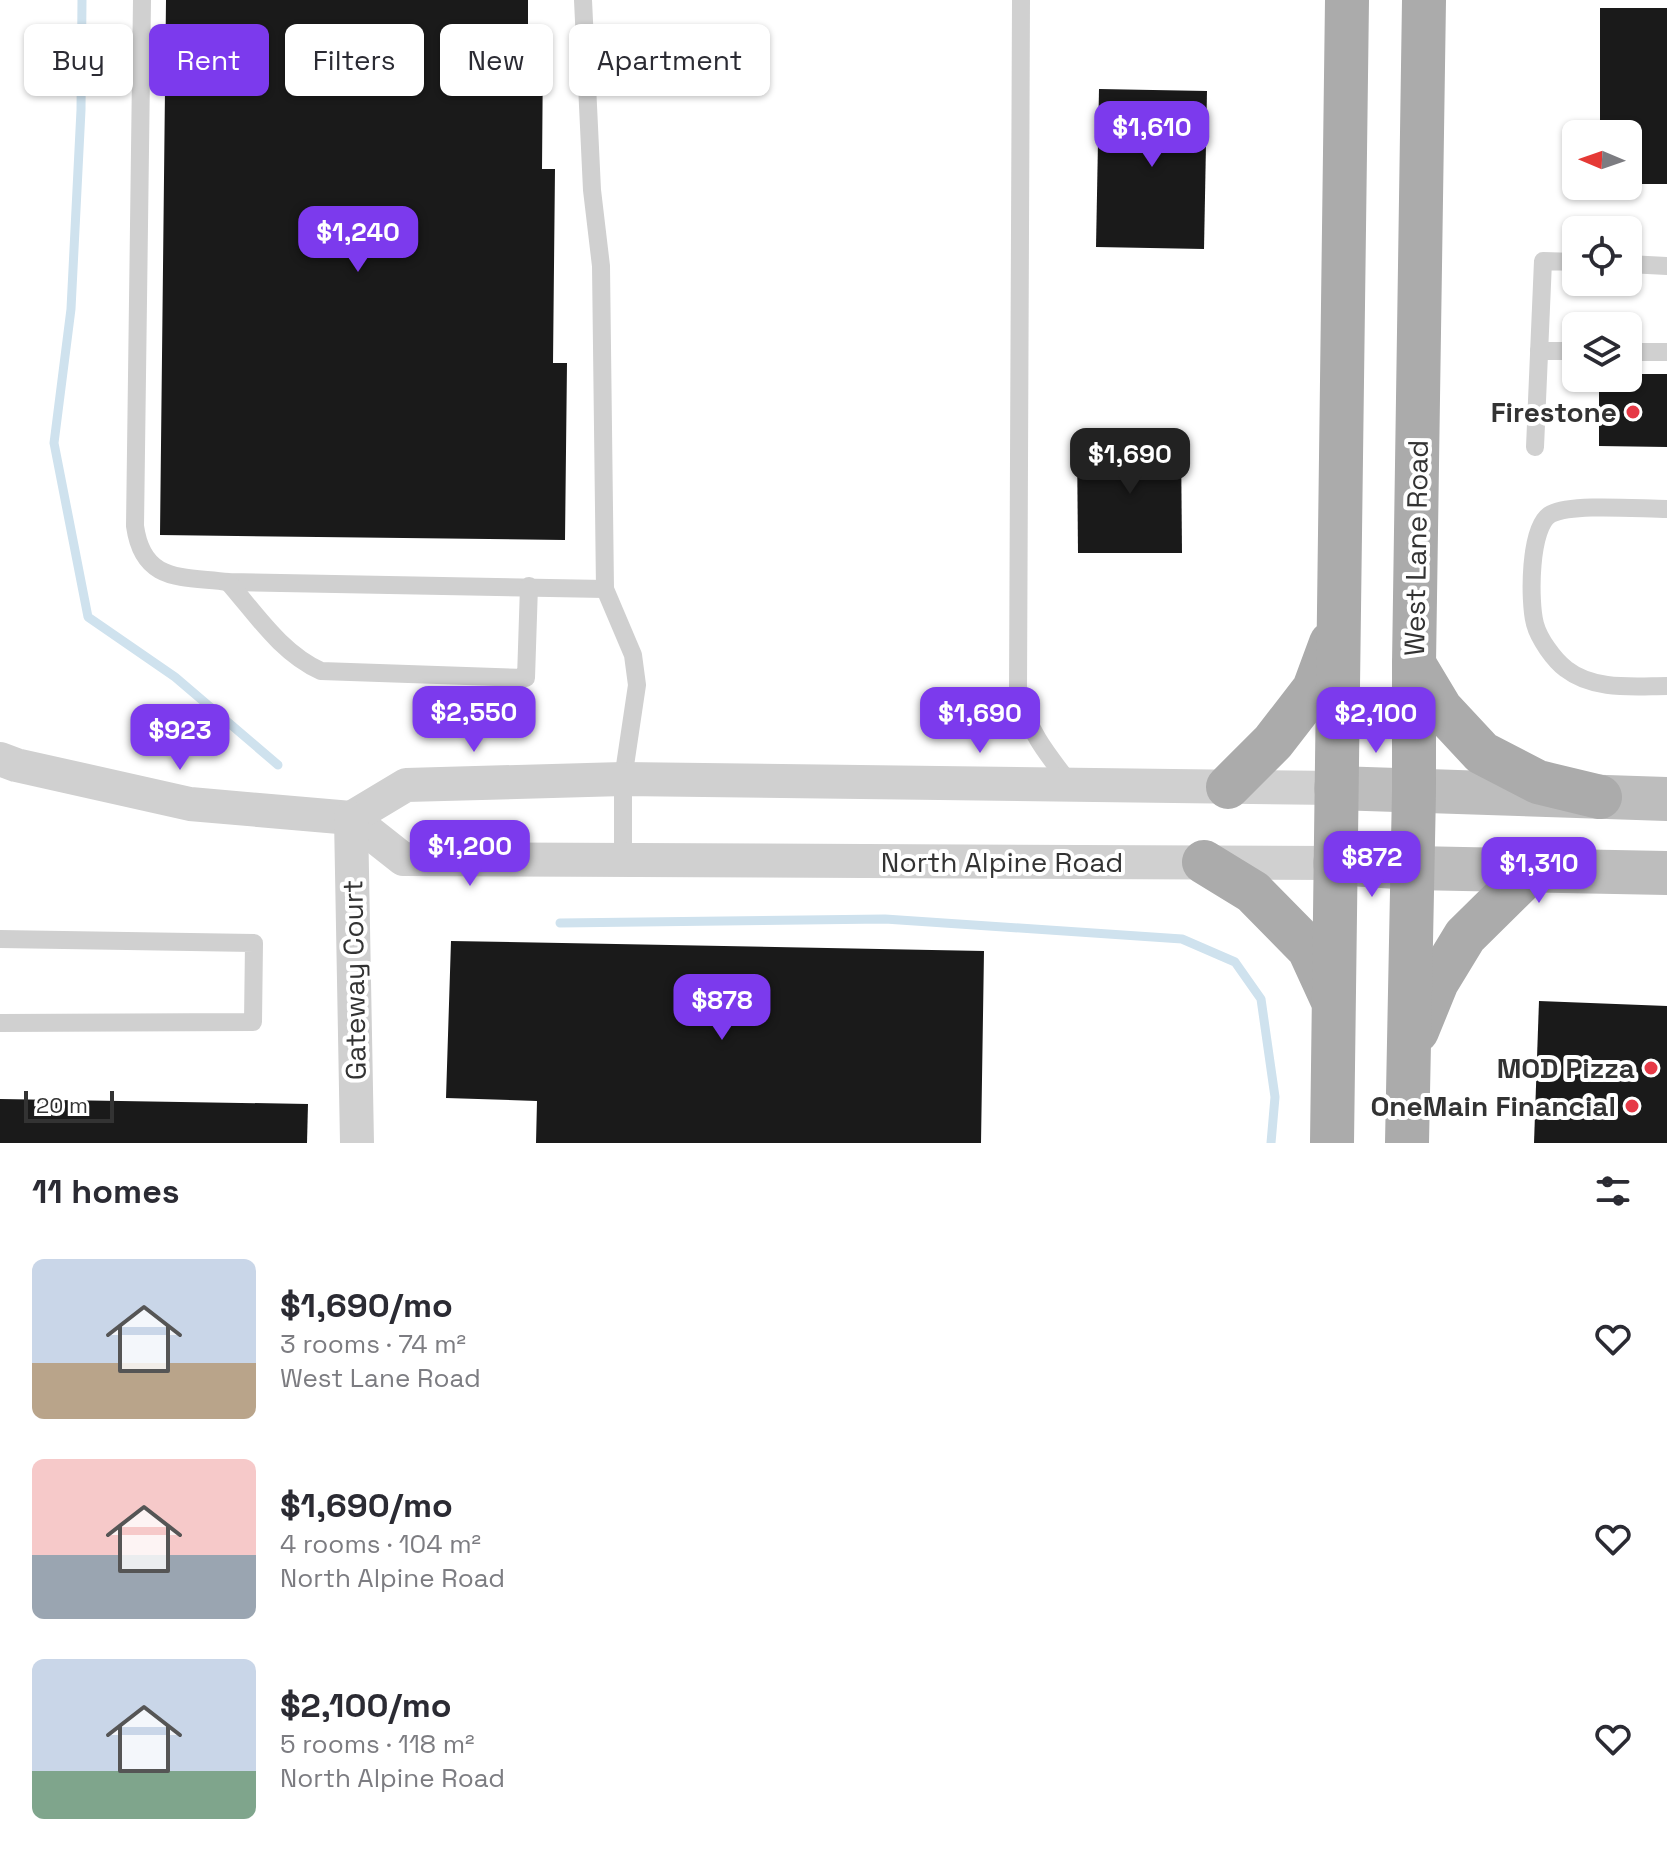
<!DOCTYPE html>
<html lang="en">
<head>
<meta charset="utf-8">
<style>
	body { margin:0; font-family:"Space Grotesk",sans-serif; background:#f7f7f7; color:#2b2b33; height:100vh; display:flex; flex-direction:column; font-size:30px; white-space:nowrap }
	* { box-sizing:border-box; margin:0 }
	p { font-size:26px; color:#7c7c81 }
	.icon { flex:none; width:44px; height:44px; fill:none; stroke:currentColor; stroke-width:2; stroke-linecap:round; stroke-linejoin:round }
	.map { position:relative; height:1143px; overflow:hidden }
	.details { display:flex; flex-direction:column; background:#fff; flex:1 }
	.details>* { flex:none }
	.banner { position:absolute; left:24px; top:24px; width:800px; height:72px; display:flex; gap:16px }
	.needle { width:52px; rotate:272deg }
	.fabs { position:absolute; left:1562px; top:120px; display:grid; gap:16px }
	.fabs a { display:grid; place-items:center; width:80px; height:80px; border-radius:12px; background:#fff; box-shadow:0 2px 6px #0004; font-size:40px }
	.scale { position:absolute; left:24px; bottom:20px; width:90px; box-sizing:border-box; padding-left:8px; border:4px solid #333; border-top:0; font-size:22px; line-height:28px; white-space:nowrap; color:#333; -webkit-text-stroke:6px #fff; paint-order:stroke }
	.price { position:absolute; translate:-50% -68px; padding:0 18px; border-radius:16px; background:#7c3aed; color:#fff; font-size:26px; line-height:52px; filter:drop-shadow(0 2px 4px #0008) }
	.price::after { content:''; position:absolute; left:50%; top:48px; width:24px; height:18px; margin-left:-12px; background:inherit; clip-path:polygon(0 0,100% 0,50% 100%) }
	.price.active { background:#222; color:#fff }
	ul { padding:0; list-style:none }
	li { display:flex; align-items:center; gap:24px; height:200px; padding:0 32px }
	li span { display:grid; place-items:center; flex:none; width:224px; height:160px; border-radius:12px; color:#555 }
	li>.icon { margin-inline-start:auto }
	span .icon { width:96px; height:96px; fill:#fffc; stroke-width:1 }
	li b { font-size:34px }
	h2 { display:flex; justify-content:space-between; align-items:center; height:96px; padding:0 32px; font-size:34px }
	.pill { padding:0 28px; border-radius:12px; background:#fff; box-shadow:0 2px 6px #0004; font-size:28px; line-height:72px }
	.pill.active { background:#7c3aed; color:#fff }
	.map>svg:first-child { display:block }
</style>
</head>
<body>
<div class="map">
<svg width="1667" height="1143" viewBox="0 0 1667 1143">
	<rect width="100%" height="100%" fill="#fff"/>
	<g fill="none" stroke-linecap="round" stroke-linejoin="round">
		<!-- stream -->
		<g stroke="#cfe2ee" stroke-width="9">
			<path d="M82 0 81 110 71 309 54 443 88 617 175 677 278 765"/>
			<path d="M560 923 885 919 1182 939 1235 962 1261 999 1275 1097 1271 1143"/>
		</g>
	</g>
	<!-- building -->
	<g fill="#1a1a1a">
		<path d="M166 0H528V47H543L542 169H555L553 363H567L565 540 160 535Z"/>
		<path d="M1600 8H1667V184H1628V134H1600Z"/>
		<path d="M1099 89 1207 91 1204 249 1096 247Z"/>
		<path d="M1628 374H1667V447L1599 446V378H1628Z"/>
		<path d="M1181 439 1182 553H1078L1077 441Z"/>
		<path d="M451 941 984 951 981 1143H536L537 1101 446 1098Z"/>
		<path d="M1539 1001 1667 1006V1143H1534Z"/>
		<path d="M0 1099 308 1104 307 1143H0Z"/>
	</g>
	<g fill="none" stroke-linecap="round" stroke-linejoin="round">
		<!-- lane -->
		<g stroke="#d0d0d0" stroke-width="18">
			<path d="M142 0 135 526C143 583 181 576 228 582L605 589"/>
			<path d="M583 0 592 190 601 266 605 589 633 655 637 685 623 779V860"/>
			<path d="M1021 0 1018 692C1031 735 1044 750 1071 785"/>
			<path d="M1628 264 1667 266"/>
			<path d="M1539 351H1576"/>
			<path d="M1628 352H1667"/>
			<path d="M1535 447 1543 261 1576 262"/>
			<path d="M1667 509C1640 509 1573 503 1551 514 1529 525 1529 602 1535 624 1539 639 1554 660 1566 669 1594 691 1635 686 1667 686"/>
			<path d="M228 582C256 614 281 653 321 671L526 678 529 586"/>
			<path d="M0 939 254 943 253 1022 0 1023"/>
		</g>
		<!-- street -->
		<g stroke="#d0d0d0" stroke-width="34">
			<path d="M0 759 16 765 190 804 351 818 403 859 1335 863"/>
			<path d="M351 818 406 785 623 779 1336 788"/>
			<path d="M351 818 357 1143"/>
		</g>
		<!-- secondary -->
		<g stroke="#bdbdbd" stroke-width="44">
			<path d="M1336 788 1667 799"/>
			<path d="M1335 863 1413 868 1667 873"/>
		</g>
		<!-- primary -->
		<g stroke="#ababab" stroke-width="44">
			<path d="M1414 664 1441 709 1482 753 1538 782 1600 797"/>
			<path d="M1228 787 1273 742 1314 689 1331 643"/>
			<path d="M1204 862 1253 892 1309 949 1331 997"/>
			<path d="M1417 1031 1437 982 1465 936 1531 871"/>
			<path d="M1332 1143 1347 0"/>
			<path d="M1407 1143 1414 791V664L1424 0"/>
		</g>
	</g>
	<!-- markers -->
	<g fill="#e63946" stroke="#fff" stroke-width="3">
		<circle cx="1633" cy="412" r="8"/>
		<circle cx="1651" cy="1068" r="8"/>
		<circle cx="1632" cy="1106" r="8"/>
	</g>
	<g text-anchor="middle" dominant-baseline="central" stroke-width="8" stroke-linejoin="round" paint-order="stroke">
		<!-- poi labels -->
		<g font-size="28" font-weight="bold" fill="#333" stroke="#fff" text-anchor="end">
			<text x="1617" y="412">Firestone</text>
			<text x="1635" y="1068">MOD Pizza</text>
			<text x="1616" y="1106">OneMain Financial</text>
		</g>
		<!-- street labels -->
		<g font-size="28" fill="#333" stroke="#fff">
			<text transform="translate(1416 548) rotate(-89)">West Lane Road</text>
			<text x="1002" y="862">North Alpine Road</text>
			<text transform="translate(354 980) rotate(-91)">Gateway Court</text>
		</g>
	</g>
</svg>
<div class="fabs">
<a><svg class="needle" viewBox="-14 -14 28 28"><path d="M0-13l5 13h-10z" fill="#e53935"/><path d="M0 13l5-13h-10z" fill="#7c7c81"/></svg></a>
<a><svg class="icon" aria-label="locate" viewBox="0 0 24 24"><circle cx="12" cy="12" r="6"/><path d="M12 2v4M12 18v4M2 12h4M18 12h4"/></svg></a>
<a><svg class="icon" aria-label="layers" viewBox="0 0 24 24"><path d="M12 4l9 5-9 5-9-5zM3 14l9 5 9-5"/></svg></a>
</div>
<div class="scale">20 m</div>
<b class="price" style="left:1152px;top:169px">$1,610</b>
<b class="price" style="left:358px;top:274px">$1,240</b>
<b class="price active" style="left:1130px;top:496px">$1,690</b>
<b class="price" style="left:474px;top:754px">$2,550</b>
<b class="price" style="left:980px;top:755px">$1,690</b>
<b class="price" style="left:1376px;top:755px">$2,100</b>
<b class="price" style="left:180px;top:772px">$923</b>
<b class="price" style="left:470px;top:888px">$1,200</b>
<b class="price" style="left:1372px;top:899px">$872</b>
<b class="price" style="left:1539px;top:905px">$1,310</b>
<b class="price" style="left:722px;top:1042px">$878</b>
<div class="banner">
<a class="pill">Buy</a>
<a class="pill active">Rent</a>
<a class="pill">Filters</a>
<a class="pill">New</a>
<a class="pill">Apartment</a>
</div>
</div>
<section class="details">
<h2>11 homes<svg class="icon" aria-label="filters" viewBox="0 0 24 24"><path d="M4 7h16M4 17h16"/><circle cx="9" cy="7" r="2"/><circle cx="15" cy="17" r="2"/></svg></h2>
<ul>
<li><span style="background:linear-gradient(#c9d6e8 65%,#b9a48a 0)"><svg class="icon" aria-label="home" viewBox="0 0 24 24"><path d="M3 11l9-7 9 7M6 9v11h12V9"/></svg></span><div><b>$1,690/mo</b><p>3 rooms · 74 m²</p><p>West Lane Road</p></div><svg class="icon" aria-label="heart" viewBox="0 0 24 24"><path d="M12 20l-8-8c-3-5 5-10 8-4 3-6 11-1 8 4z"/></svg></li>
<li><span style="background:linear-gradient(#f6c9c9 60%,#9aa5b1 0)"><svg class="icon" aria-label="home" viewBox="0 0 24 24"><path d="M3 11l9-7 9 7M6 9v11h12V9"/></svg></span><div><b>$1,690/mo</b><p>4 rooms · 104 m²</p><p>North Alpine Road</p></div><svg class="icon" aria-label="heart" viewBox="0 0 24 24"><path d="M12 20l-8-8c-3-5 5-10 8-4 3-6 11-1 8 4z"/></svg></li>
<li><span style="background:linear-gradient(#c9d6e8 70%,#7fa58c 0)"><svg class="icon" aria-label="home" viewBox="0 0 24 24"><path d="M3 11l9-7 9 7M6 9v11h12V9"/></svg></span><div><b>$2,100/mo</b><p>5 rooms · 118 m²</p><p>North Alpine Road</p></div><svg class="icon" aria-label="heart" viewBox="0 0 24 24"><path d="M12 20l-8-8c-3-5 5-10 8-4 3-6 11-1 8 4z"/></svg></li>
</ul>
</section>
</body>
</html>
